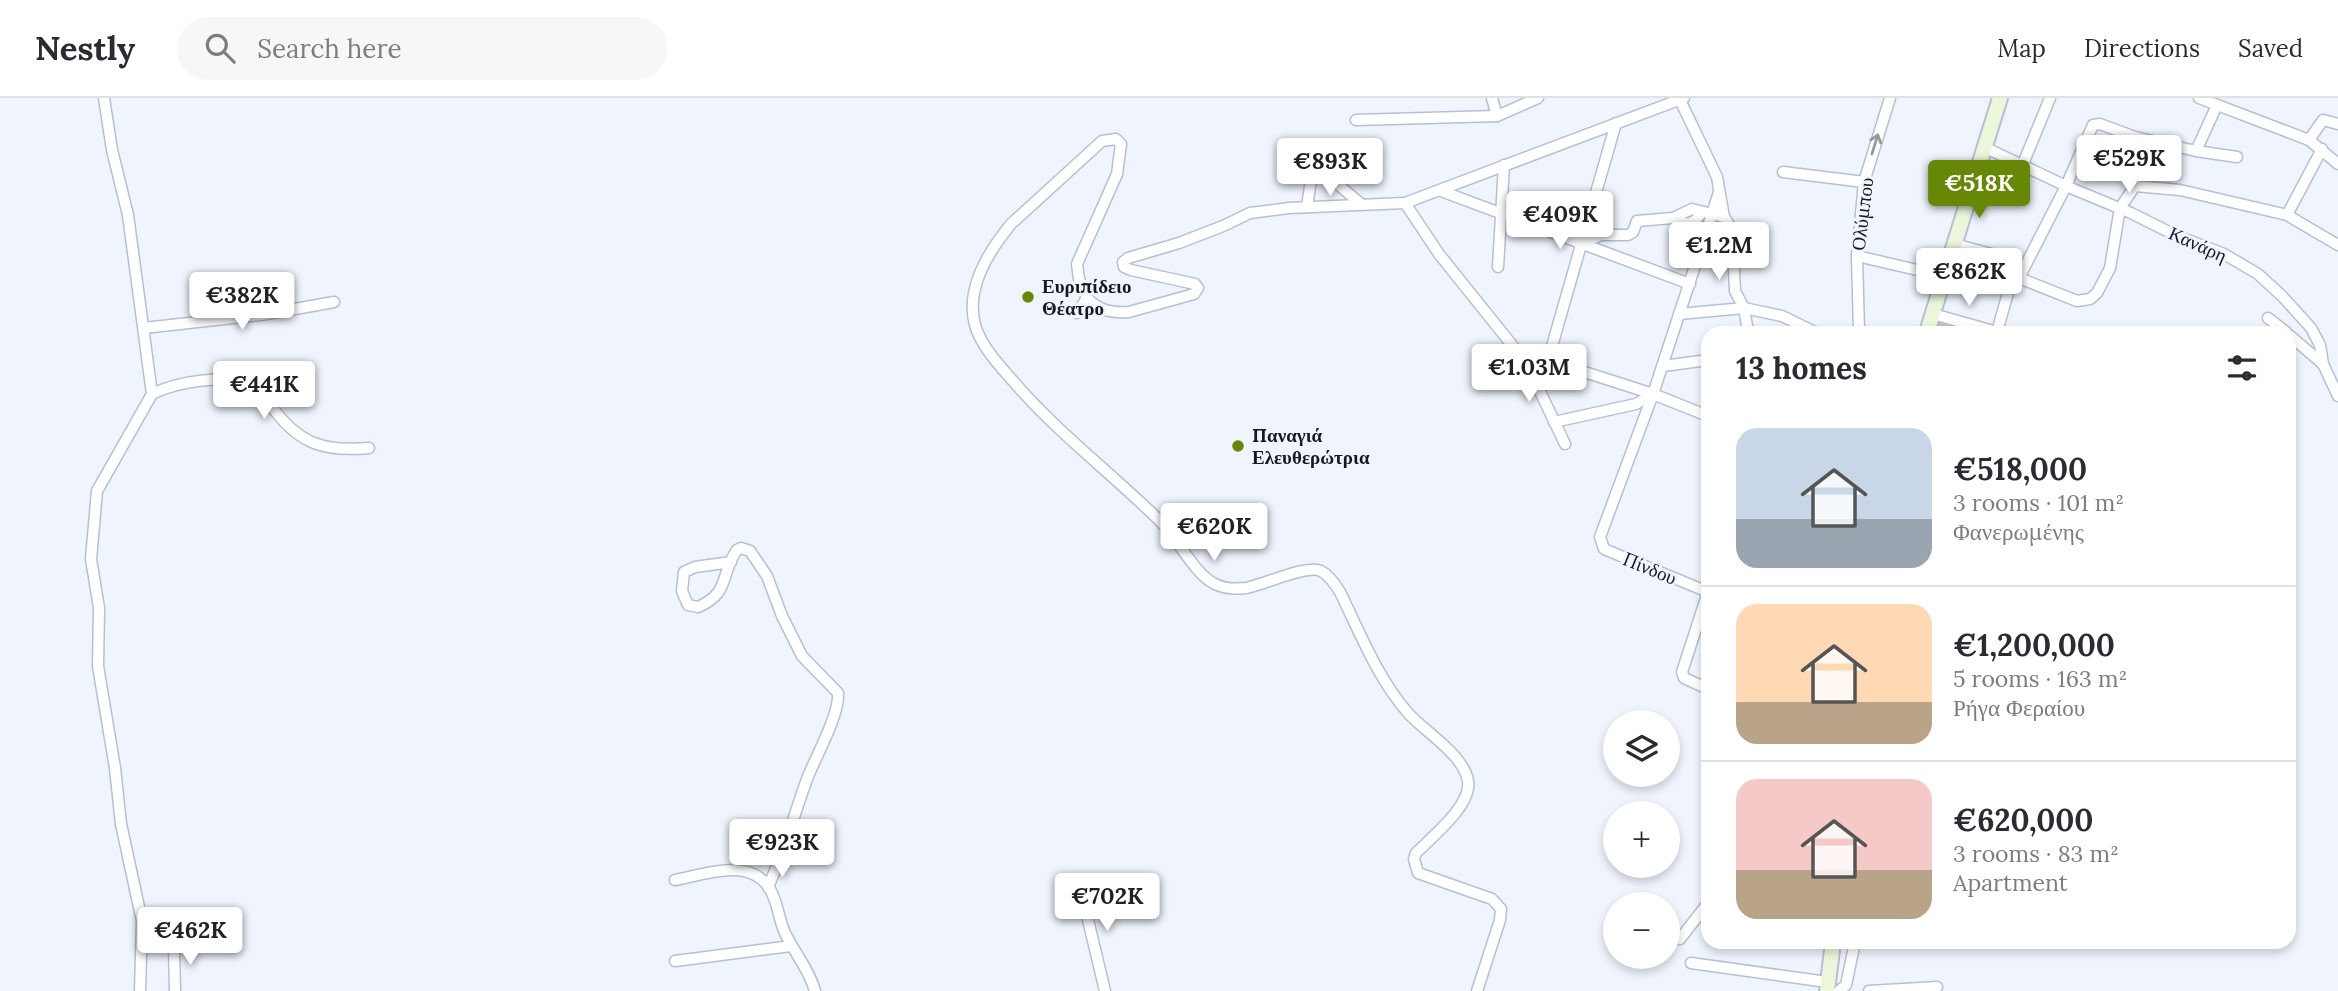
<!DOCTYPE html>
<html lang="en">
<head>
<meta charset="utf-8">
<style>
	body { margin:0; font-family:Lora,serif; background:#f7f7f7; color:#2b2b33; height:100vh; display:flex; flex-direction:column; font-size:26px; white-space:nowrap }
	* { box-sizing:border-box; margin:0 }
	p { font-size:23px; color:#7c7c81 }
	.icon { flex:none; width:38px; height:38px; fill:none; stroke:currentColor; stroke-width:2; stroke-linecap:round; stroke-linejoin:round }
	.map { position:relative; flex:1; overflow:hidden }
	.side { position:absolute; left:1701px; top:228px; width:595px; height:623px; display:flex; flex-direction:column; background:#fff; border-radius:21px; box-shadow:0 4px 10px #0003 }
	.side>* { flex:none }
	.buttons { position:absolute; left:1603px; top:612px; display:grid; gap:14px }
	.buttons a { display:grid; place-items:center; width:77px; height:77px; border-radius:50%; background:#fff; box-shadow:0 4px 10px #0003; font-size:35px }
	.price { position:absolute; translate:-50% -60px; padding:0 16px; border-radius:7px; background:#fff; color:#222; font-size:23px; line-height:46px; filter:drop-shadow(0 2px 4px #0008) }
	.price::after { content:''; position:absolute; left:50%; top:42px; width:21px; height:16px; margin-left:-10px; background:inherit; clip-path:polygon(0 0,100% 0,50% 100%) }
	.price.selected { background:#678807; color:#fff }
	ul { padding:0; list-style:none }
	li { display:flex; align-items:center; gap:21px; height:175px; padding:0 35px }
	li+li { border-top:2px solid #e1e1e2 }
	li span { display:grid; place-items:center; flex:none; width:196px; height:140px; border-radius:21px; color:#555 }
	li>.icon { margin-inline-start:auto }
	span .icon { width:84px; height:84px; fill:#fffc; stroke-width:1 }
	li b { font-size:30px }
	h2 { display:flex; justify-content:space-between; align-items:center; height:84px; padding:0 35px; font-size:30px }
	header { display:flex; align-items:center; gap:42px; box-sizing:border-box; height:98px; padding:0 35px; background:#fff; border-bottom:2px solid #e1e1e2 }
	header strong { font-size:33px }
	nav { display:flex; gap:38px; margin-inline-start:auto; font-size:24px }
	.search { width:490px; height:63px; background:#f7f7f7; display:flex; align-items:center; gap:18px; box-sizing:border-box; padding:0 24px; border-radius:38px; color:#7c7c81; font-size:26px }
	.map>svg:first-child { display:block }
</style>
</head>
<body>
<header>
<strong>Nestly</strong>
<div class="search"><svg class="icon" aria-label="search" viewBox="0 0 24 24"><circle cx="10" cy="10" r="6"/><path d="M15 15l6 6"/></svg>Search here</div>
<nav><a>Map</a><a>Directions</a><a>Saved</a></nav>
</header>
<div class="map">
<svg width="2338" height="893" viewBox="0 0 2338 893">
	<rect width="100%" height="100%" fill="#eff4fd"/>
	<!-- green -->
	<path fill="#c0c8b5" d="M1938 224 1979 234H1934Z"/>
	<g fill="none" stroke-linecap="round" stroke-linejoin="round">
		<!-- street casing -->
		<g stroke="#b5c0d5" stroke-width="13">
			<g id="street">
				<path d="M104 0 112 52 128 117 152 296 97 393 91 461 99 510 98 568 115 670 121 726 142 823 140 893"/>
				<path d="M1492 0 1497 18"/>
				<path d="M1679 0 1717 79 1724 119 1712 116 1653 296 1600 439 1604 451 1708 494"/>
				<path d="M2199 0 2309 42 2338 66"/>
				<path d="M1356 22 1497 18 1538 0"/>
				<path d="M2100 26 2135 39V88L2120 110 2110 170 2097 195 2090 201 2077 203 2019 180 2066 88 2093 27Z"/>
				<path d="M2135 39 2196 53 2217 7"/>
				<path d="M2309 42 2323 22 2338 26"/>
				<path d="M1984 49 2066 88 2131 115 2175 137 2224 156 2258 176 2282 198 2311 230 2320 247 2323 266 2338 298"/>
				<path d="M2196 53 2237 59"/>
				<path d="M2023 66 2050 0"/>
				<path d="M1783 74 1864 84"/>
				<path d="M2135 88 2180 92 2287 117 2338 147"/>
				<path d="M1441 93 1690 186"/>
				<path d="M1405 105 1439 156 1516 252 1653 296 1708 318"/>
				<path d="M1307 109 1310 88 1317 69 1323 67 1332 73 1341 89 1361 106"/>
				<path d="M2287 117 2322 51"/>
				<path d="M1724 119 1732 131 1735 193 1744 210 1748 234"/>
				<path d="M1673 120 1687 126 1695 123 1702 114"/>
				<path d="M1583 145 1601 137H1628L1633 134 1637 123 1673 120 1692 111 1712 116 1719 94"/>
				<path d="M1954 146 2003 159V180L2009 191"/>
				<path d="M1857 158 1943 178"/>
				<path d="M1498 169 1504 67"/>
				<path d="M1087 200C1099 213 1112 215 1129 214L1194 196 1198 190 1195 186 1131 172 1124 169 1123 164 1128 160 1179 145 1223 128 1250 115 1289 110 1405 105 1684 0"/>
				<path d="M1077 215 1087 200 1079 181 1077 166 1117 76 1121 46 1116 41 1102 43 1011 126C989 153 965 190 975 227 981 248 999 267 1013 283 1058 335 1111 375 1159 422 1176 438 1195 477 1215 486 1224 491 1236 491 1246 490 1263 487 1308 466 1321 473 1329 477 1335 486 1340 494 1360 535 1378 581 1408 615 1425 634 1464 657 1468 683 1472 707 1432 739 1416 755L1414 761 1418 775 1492 801 1501 811 1500 822 1477 893"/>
				<path d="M1679 216 1744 210 1782 218 1815 234"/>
				<path d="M1933 216 1997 234"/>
				<path d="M2268 220 2286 234"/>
				<path d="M144 230 261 217 334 204"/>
				<path d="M1859 234 1857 158 1864 84 1890 0"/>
				<path d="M1997 234 2009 191 2019 180"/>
				<path d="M2289 237 2323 266"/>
				<path d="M1516 252 1535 283 1565 346"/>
				<path d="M1548 262 1616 25"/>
				<path d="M1663 268 1708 262"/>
				<path d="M152 296C183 281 219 280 253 282 261 290 265 300 272 309 299 346 324 354 369 350"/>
				<path d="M1554 324 1636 306 1653 296"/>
				<path d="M731 464 695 469 684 474 682 493 688 507 698 509C731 495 720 475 737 452L741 450 750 453 767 478 782 518 802 558 838 595C840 616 815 660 807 681 794 717 784 754 768 789"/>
				<path d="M1708 494 1682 574 1684 580 1708 591"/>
				<path d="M675 782C703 777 747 759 768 788 778 802 778 820 785 835 794 854 810 873 815 893"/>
				<path d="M1079 784 1105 893"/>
				<path d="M1680 841 1708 805"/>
				<path d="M675 863 791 848"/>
				<path d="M1691 865 1827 884"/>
				<path d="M175 893 174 851 181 841 198 837"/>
				<path d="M1839 893 1846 887 1855 844"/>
				<path d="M1869 893 1937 889"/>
			</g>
		</g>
		<!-- secondary casing -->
		<g stroke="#b5c0d5" stroke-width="18">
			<g id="secondary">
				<path d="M1927 234 2000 0"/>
				<path d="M1827 893 1833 844"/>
			</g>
		</g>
		<!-- street -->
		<use href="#street" stroke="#fff" stroke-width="10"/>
		<!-- secondary -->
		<use href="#secondary" stroke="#ecf6da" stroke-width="14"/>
	</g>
	<!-- one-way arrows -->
	<defs><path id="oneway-shaft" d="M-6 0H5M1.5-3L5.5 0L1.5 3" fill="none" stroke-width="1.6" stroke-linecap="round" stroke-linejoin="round" transform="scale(1.75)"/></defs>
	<use stroke="#96989b" href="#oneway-shaft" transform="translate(1875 46) rotate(-73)"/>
	<!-- markers -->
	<g fill="#678807" stroke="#eff4fd" stroke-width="2.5">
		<circle cx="1028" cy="199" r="7"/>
		<circle cx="1238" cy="348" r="7"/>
	</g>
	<g text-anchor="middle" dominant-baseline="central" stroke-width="6" stroke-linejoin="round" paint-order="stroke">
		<!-- street labels -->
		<g font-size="19" fill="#151920" stroke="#eff4fd">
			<text transform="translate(1862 116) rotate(-83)">Ολύμπου</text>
			<text transform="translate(2198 146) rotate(24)">Κανάρη</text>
			<text transform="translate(1650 470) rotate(22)">Πίνδου</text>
		</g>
		<!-- poi labels -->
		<g font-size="19" font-weight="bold" fill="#151920" stroke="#eff4fd" text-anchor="start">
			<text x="1042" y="188">Ευριπίδειο<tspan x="1042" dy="22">Θέατρο</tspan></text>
			<text x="1252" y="337">Παναγιά<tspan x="1252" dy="22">Ελευθερώτρια</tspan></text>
		</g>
	</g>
</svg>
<div class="buttons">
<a><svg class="icon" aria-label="layers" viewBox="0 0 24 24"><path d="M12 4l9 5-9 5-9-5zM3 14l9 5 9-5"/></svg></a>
<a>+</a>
<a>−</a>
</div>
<b class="price" style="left:2129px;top:97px">€529K</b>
<b class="price" style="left:1330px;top:100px">€893K</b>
<b class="price selected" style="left:1979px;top:122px">€518K</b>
<b class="price" style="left:1560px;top:153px">€409K</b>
<b class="price" style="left:1719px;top:184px">€1.2M</b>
<b class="price" style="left:1969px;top:210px">€862K</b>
<b class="price" style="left:242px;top:234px">€382K</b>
<b class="price" style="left:1529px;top:306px">€1.03M</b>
<b class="price" style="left:264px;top:323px">€441K</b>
<b class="price" style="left:1214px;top:465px">€620K</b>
<b class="price" style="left:782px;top:781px">€923K</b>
<b class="price" style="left:1107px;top:835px">€702K</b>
<b class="price" style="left:190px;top:869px">€462K</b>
<section class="side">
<h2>13 homes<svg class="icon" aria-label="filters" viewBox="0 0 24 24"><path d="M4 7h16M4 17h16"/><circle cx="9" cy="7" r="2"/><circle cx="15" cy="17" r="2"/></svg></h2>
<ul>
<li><span style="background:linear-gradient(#c9d6e8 65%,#9aa5b1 0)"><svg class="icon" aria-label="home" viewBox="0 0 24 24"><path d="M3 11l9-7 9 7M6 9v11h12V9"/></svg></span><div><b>€518,000</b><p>3 rooms · 101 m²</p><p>Φανερωμένης</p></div></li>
<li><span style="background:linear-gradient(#ffd9b3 70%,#b9a48a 0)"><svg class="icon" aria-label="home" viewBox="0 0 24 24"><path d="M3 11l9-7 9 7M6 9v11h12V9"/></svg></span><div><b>€1,200,000</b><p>5 rooms · 163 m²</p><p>Ρήγα Φεραίου</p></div></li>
<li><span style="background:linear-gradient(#f6c9c9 65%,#b9a48a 0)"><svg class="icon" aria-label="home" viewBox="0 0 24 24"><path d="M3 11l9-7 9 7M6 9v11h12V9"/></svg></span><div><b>€620,000</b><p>3 rooms · 83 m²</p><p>Apartment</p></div></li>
</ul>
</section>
</div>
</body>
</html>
